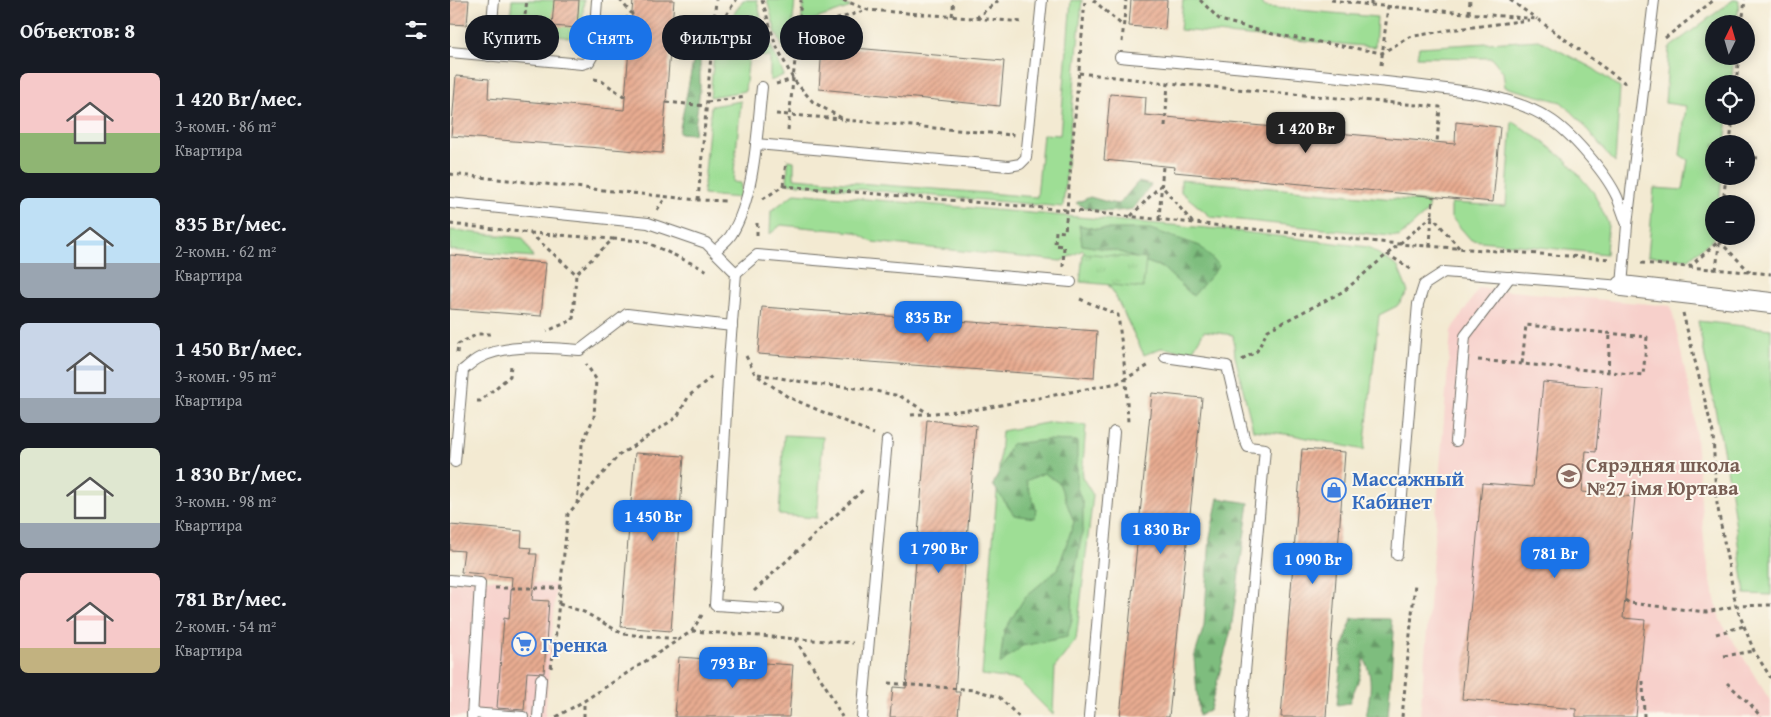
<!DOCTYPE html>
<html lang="ru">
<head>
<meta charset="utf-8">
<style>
	body { margin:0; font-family:"Gentium Book Plus",serif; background:#242831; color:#f1f3f6; height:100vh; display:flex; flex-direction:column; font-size:19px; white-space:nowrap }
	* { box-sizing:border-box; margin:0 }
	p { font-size:16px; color:#9ea1a6 }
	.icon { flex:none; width:28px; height:28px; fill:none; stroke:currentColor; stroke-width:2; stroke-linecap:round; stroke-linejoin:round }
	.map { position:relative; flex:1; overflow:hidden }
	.side { display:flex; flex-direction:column; background:#171b24; width:450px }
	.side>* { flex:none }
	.guide { position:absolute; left:15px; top:15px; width:475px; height:45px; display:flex; gap:10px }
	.needle { width:32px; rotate:5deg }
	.tools { position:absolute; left:1255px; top:15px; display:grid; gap:10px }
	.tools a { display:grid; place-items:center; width:50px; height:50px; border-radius:50%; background:#171b24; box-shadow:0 2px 12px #0003; font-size:25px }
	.price { position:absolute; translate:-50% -42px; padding:0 11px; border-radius:10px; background:#1a73e8; color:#fff; font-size:16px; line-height:32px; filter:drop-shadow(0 1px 2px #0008) }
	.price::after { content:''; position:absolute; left:50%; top:30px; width:15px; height:11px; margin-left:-8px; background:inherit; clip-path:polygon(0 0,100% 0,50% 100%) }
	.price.selected { background:#222; color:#fff }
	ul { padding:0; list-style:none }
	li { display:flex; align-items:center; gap:15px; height:125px; padding:0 20px }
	li span { display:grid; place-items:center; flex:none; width:140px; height:100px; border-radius:8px; color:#555 }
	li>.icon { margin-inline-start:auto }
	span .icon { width:60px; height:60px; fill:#fffc; stroke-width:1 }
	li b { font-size:21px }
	h2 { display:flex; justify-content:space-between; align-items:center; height:60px; padding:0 20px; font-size:21px }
	.chip { padding:0 18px; border-radius:22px; background:#171b24; box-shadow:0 2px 12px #0003; font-size:18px; line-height:45px }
	.chip.selected { background:#1a73e8; color:#fff }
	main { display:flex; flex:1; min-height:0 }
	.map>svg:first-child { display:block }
</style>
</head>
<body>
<main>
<section class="side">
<h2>Объектов: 8<svg class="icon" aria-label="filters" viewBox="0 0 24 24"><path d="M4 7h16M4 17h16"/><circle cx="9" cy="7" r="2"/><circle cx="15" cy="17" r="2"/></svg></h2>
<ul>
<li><span style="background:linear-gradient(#f6c9c9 60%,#8fb573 0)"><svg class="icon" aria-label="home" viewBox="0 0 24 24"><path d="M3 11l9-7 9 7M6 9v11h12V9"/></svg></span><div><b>1 420 Br/мес.</b><p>3-комн. · 86 m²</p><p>Квартира</p></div></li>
<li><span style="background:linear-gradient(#bfe0f5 65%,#9aa5b1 0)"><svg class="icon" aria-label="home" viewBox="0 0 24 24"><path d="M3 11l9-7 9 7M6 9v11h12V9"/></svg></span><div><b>835 Br/мес.</b><p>2-комн. · 62 m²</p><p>Квартира</p></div></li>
<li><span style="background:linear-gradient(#c9d6e8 75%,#9aa5b1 0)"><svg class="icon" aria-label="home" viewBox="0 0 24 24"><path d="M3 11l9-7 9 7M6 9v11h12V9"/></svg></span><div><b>1 450 Br/мес.</b><p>3-комн. · 95 m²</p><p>Квартира</p></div></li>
<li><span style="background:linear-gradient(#dfe7d0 75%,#9aa5b1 0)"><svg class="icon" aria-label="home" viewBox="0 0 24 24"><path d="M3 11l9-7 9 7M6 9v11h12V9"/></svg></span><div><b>1 830 Br/мес.</b><p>3-комн. · 98 m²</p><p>Квартира</p></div></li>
<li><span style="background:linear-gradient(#f6c9c9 75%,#c2b280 0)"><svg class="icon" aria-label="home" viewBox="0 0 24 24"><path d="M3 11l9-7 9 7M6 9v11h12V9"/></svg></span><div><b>781 Br/мес.</b><p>2-комн. · 54 m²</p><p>Квартира</p></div></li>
</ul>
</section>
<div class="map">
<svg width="1321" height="717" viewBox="0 0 1321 717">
	<defs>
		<pattern id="forest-firs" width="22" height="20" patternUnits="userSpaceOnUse" patternTransform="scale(1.25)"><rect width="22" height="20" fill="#7ebd7e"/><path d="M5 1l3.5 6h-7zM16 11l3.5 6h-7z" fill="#679a67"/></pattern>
		<pattern id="park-tufts" width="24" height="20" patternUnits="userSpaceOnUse" patternTransform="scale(1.25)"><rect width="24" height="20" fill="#9ede95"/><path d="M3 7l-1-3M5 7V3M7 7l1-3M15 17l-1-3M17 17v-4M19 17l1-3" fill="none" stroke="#88bf81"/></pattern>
		<pattern id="building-hatch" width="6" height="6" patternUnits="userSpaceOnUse" patternTransform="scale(1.25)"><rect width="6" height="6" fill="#e8ac91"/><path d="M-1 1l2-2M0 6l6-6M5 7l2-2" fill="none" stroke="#bc8c77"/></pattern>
	</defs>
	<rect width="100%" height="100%" fill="#fbf7ec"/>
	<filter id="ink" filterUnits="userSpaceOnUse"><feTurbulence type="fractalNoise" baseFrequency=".02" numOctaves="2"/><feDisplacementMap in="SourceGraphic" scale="10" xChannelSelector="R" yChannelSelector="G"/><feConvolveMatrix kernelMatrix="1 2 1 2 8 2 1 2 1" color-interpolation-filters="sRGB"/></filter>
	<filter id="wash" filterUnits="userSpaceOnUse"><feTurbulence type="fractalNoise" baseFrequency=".0096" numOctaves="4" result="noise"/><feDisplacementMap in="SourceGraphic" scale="20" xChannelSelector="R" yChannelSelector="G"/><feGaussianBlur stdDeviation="1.12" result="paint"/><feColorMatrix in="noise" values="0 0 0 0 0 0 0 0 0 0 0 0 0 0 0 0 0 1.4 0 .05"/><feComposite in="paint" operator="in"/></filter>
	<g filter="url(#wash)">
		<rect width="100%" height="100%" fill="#f3ead2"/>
		<!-- built -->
		<g fill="#f7d0cb">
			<path d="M1029 288 1221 306 1244 412 1254 540 1260 578 1270 620 1321 702V717H970L1001 331Z"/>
			<path d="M0 576 106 584 95 717H0Z"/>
		</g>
		<!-- grass -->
		<g fill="#9ede95" stroke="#648460">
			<path d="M62 0H134L131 39 59 30Z"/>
			<path d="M293 0H307L314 31 334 75 320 81V57L299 55 295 91 260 97 265 42Z"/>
			<path d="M317 0H345L339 59 326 33Z"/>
			<path d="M354 0H385L401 7 351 24Z"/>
			<path d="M621 0H632L613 207 337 183 338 160 344 161V178L587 197 593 134 610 135Z"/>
			<path d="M733 0H810L815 7 927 17 925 47 730 30Z"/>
			<path d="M1283 0H1289L1287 24H1264V56H1284L1281 84H1264V116H1278L1275 144H1264V176H1272L1269 204H1264V236L1265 237 1239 259 1198 256 1204 188 1233 190 1238 160 1230 155 1236 106 1215 103 1219 48Z"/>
			<path d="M1089 40 1144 69 1170 88 1165 163 1126 116 1111 102 1055 87 1053 72 1042 58 967 57 969 47Z"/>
			<path d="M291 101 283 182 291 183 290 198 253 195 261 106Z"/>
			<path d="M1062 121 1088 138 1117 161 1144 193 1158 223 1156 254 1021 240 1001 217V203L1056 206Z"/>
			<path d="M731 180 979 202 977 212 949 237 761 217 731 192Z"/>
			<path d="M345 193 768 229 918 247 948 267 958 292 947 306 929 315 914 450 843 435 803 430 785 356 783 335 754 331 742 352 711 348 694 355 664 293 633 250 611 261 422 242 405 232 331 225 320 234 321 211Z"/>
			<path d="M0 230 73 238 83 257 0 250Z"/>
			<path d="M1248 321 1321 329V595L1295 594 1280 485Z"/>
			<path d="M602 422 636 425 632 477 643 495 626 640 605 667 603 715 568 680 532 675 552 431Z"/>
			<path d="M334 435 373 437 367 518 329 515Z"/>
		</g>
		<!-- forest -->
		<g fill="url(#forest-firs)" stroke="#547454">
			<path d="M247 42 250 58V89L244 134 229 133Z"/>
			<path d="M688 182 701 185 683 209C662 212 645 214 626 203L640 197 661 203 669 204Z"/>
			<path d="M629 225 646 229H700L750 246 769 266 743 296 713 268 667 251 632 245Z"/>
			<path d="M596 440 627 441V488L633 504V528L623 583 622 619 617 637 572 646 550 664 554 631 575 597 608 569 624 522 609 483 594 473 576 481 586 508 585 518 564 515 543 485 561 444Z"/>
			<path d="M768 498 799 503 781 630 760 709 749 716 744 658 754 626 760 537Z"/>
			<path d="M902 618 940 619 944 632 938 717H916C920 694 924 680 914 658L909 679 899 703 887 705 892 651Z"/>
		</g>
		<!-- park -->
		<path fill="url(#park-tufts)" stroke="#648460" d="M633 253 696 259 693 288 630 282Z"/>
		<g id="blocks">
			<!-- building -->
			<g fill="url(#building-hatch)">
				<path d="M0 0H19L17 25 0 24Z"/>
				<path d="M104 0H129L127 28 102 26Z"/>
				<path d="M183 0H224L212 153 1 136 6 76 39 79 38 98 174 110Z"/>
				<path d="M681 0H717L715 29 679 26Z"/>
				<path d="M382 46 554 61 550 106 369 89 372 47H381Z"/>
				<path d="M660 94 696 97 695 115 1005 144 1006 122 1050 127 1043 202 724 172 725 167 654 160Z"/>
				<path d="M0 255 96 263 91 316 0 309Z"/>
				<path d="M312 307 647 331 644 378 308 354Z"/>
				<path d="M1093 382 1152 387 1146 452 1136 451 1132 492 1185 497 1173 618 1195 620 1186 717H1126V709L1012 699 1032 483 1083 487Z"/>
				<path d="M702 393 752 398 719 717H670Z"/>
				<path d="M477 420 526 425 505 692H510L508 717H440L443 687 456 688Z"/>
				<path d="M852 449 895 452 876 717H831Z"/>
				<path d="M185 453 234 456 221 631 171 627Z"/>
				<path d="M0 525 72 531 71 547 81 548 80 554H87L82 600 99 601 94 673 77 672 74 710 47 708 54 618 59 619 62 577 11 572 14 551 0 550Z"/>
				<path d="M229 657 343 665 339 717H225Z"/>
			</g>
		</g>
	</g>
	<g filter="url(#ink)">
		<use href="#blocks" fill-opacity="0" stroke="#716e65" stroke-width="1"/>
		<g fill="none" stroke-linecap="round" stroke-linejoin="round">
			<!-- service casing -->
			<g stroke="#716e65" stroke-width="12">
				<g id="service">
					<path d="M0 52 132 64 139 62 143 55 147 0"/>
					<path d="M39 56 44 0"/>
					<path d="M670 57C768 66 866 73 963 85 1009 91 1057 93 1098 118 1120 131 1156 173 1167 197 1170 205 1173 213 1176 222"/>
					<path d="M306 144 559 166 570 164 576 158 592 0"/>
					<path d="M0 203 198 223 256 243 286 273 279 360 265 605 328 609"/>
					<path d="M265 251C270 246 277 241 281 235 305 197 307 132 312 87"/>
					<path d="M286 273 307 255 621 282"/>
					<path d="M715 357 777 366 794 438 798 447 815 449 791 717"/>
					<path d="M1006 441 1015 336 1060 277"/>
					<path d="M5 462 13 370C18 366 23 361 29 358 58 343 99 348 130 350L177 314 282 326"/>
					<path d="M947 555 968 304 974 285 994 272 1172 286 1177 225 1204 0"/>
					<path d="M0 580 30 583 22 717"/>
					<path d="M22 713 73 717"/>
					<path d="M88 717 91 679"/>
					<path d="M412 717 437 440"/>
					<path d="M639 717 664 432"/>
				</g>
			</g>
			<!-- minor casing -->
			<g stroke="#716e65" stroke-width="22">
				<path id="minor" d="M1172 286 1321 303"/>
			</g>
			<!-- path -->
			<g stroke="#716e65" stroke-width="3" stroke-dasharray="4 4" stroke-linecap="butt">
				<path d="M312 0 325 43 343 79 363 102 395 120 562 135V133"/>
				<path d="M393 0 418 10 574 22"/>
				<path d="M643 0 673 26"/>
				<path d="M750 0 770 20 823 34 932 53 959 37 999 30 1079 20"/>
				<path d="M881 0 921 5V0"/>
				<path d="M1060 0 1087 19"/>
				<path d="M921 5 1087 19 1175 83V87"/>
				<path d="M1019 13 1020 0"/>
				<path d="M75 15 77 0"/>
				<path d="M502 16 504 0"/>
				<path d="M526 18 549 0"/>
				<path d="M1292 24 1295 0"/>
				<path d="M162 29 182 14 170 0"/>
				<path d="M348 31 417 10"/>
				<path d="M263 35 286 0"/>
				<path d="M1215 38 1264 0"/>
				<path d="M672 42 676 0"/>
				<path d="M931 65 938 6"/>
				<path d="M629 73 718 83 990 107 987 142"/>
				<path d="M144 79 150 80 175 97"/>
				<path d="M326 84 343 79"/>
				<path d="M1286 84 1289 56"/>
				<path d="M216 102 256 106"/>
				<path d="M257 102 296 97"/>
				<path d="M326 114 392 119"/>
				<path d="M715 126 718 83"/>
				<path d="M338 130 351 0"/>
				<path d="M1280 144 1283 116"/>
				<path d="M1296 157 1309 158"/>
				<path d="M0 174 248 200 278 201"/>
				<path d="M333 186 336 162"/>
				<path d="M313 199 333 186 617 210 949 244 1160 259"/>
				<path d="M248 200 266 0"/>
				<path d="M1273 204 1276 176"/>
				<path d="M207 210 216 197"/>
				<path d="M681 216 711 185 742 222"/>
				<path d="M709 219 713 166"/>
				<path d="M307 223V239"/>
				<path d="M0 224 80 233 126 274 123 320 97 331"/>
				<path d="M80 233 163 239 126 274"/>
				<path d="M163 239 194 241 258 271"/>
				<path d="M980 246 983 196"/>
				<path d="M937 254 964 271"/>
				<path d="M1191 263 1321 274"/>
				<path d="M613 267 614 246 605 245 606 231 615 232 635 0"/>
				<path d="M1239 267 1269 241 1300 272"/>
				<path d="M1266 270 1270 236"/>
				<path d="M630 299 668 315 676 378 678 423"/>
				<path d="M1233 313 1263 433 1266 498 1286 606 1304 651 1321 678"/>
				<path d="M7 353 8 344 28 334H43"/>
				<path d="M296 356 305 374 338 397 424 434"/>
				<path d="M792 360 807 351 818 330 894 291 982 216 1010 249"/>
				<path d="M1028 360 1193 375 1197 337 1076 325 1072 364"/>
				<path d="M1158 372 1160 333"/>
				<path d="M308 374 364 384 415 389 450 396 478 413"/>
				<path d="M27 401H30L60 376 61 365"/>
				<path d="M461 415 530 409 668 383 701 364"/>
				<path d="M127 504 132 444 144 417 146 379 136 364"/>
				<path d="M45 588H111"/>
				<path d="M304 591 415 488"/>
				<path d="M1175 600 1179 603 1256 612 1286 606 1321 605"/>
				<path d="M109 604 134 612 173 634 228 639"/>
				<path d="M242 631 403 643"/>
				<path d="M1266 634 1294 626"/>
				<path d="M345 639 378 690 392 717"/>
				<path d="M1274 656 1304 651"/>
				<path d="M101 668 105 641 118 514 168 456 227 417 239 396 262 376"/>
				<path d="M1193 681 1194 717"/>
				<path d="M438 683 525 690 549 697 569 717"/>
				<path d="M1277 683 1300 704 1311 717"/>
				<path d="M106 717 134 701 242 631 252 615"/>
				<path d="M134 717V702"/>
				<path d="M952 717 965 583"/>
			</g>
			<!-- service -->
			<use href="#service" stroke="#fff" stroke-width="10"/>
			<!-- minor -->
			<use href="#minor" stroke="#fff" stroke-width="20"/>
		</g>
	</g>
	<!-- icons -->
	<defs>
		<g id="school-ring" transform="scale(1.25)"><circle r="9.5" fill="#fbf7ec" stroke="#8d6e63" stroke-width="1.5"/><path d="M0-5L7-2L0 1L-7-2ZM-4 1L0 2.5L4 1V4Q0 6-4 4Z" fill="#8d6e63"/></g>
		<g id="shop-ring" transform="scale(1.25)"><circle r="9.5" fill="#fbf7ec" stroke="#3f7fe0" stroke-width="1.5"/><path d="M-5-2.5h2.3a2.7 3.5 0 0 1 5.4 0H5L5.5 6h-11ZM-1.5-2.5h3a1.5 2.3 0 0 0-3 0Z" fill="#3f7fe0"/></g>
		<g id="supermarket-ring" transform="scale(1.25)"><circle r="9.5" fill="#fbf7ec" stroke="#3f7fe0" stroke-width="1.5"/><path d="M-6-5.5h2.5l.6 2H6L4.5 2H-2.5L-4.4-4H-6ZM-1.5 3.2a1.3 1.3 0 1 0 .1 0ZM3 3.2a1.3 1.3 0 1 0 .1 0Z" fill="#3f7fe0"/></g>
	</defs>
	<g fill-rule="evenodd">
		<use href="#school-ring" x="1119" y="476"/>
		<use href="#shop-ring" x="884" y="490"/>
		<use href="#supermarket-ring" x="74" y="644"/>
	</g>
	<g text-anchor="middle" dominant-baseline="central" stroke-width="4" stroke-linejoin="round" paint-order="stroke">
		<!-- education labels -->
		<g font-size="20" font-weight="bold" fill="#785e54" stroke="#fbf7ec" text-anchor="start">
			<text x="1136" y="464">Сярэдняя школа<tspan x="1136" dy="23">№27 імя Юртава</tspan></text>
		</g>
		<!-- shop labels -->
		<g font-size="20" font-weight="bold" fill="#366cbe" stroke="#fbf7ec" text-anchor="start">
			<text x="902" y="478">Массажный<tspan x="902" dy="23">Кабинет</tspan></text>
			<text x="92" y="644">Гренка</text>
		</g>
	</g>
</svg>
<div class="tools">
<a><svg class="needle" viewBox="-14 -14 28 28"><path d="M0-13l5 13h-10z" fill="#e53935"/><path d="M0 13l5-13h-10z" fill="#9ea1a6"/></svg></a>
<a><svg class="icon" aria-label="locate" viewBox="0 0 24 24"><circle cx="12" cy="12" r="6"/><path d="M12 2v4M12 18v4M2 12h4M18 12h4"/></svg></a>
<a>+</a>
<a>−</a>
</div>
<b class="price selected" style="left:856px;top:154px">1 420 Br</b>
<b class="price" style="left:478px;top:343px">835 Br</b>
<b class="price" style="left:203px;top:542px">1 450 Br</b>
<b class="price" style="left:711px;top:555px">1 830 Br</b>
<b class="price" style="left:489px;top:574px">1 790 Br</b>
<b class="price" style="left:1105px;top:579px">781 Br</b>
<b class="price" style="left:863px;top:585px">1 090 Br</b>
<b class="price" style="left:283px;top:689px">793 Br</b>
<div class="guide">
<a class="chip">Купить</a>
<a class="chip selected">Снять</a>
<a class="chip">Фильтры</a>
<a class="chip">Новое</a>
</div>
</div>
</main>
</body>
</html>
